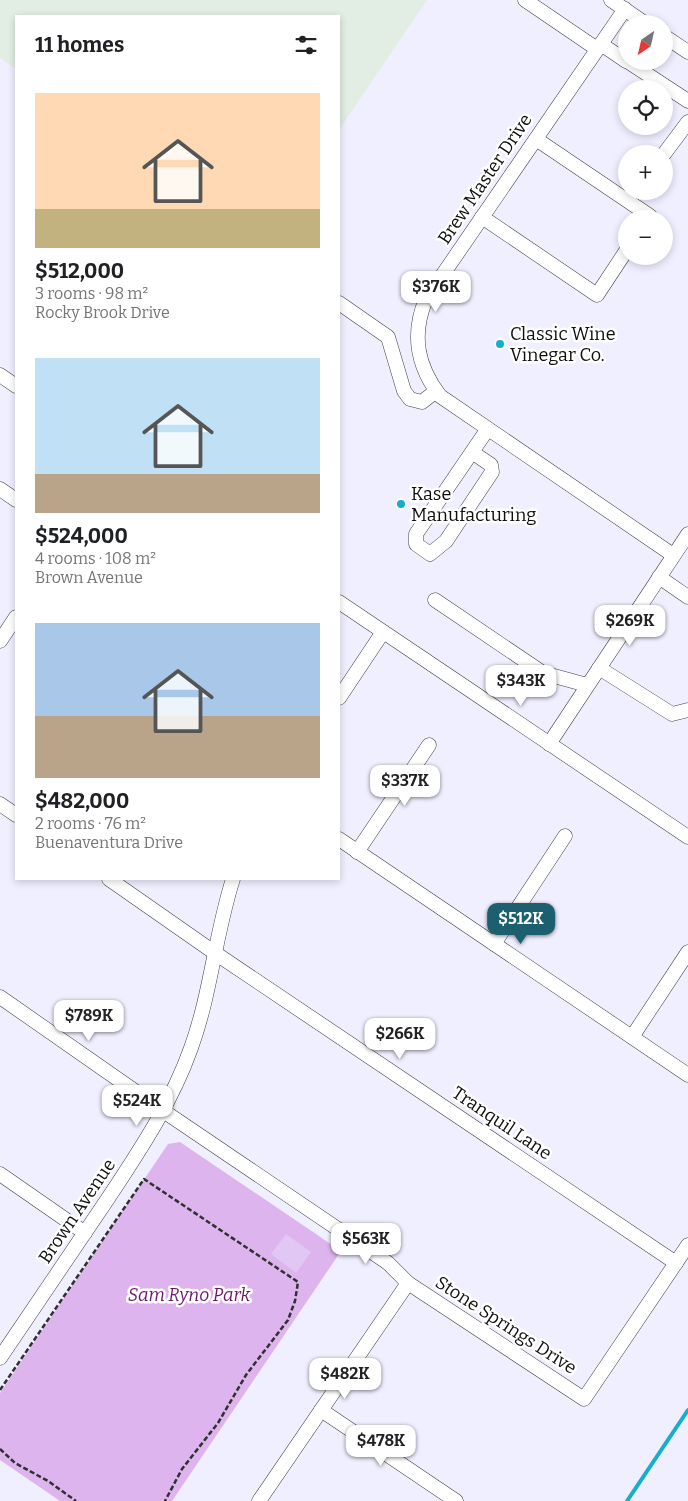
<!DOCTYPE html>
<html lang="en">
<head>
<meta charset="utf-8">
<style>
	body { margin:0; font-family:Bitter,serif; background:#f6f6f6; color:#202124; height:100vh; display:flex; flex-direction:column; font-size:19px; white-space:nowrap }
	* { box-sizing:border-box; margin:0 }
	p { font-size:16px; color:#757577 }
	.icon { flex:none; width:28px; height:28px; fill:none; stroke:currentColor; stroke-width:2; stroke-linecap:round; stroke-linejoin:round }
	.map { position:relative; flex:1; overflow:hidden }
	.sheet { position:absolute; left:15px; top:15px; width:325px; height:865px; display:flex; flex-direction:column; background:#fff; border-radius:0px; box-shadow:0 2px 8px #0003 }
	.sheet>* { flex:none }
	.needle { width:32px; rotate:214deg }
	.fabs { position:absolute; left:618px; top:15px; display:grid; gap:10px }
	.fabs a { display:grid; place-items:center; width:55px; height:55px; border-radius:50%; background:#fff; box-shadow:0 2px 8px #0003; font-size:25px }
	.price { position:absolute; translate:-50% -42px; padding:0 11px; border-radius:10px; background:#fff; color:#222; font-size:16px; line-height:32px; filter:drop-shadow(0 1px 2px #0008) }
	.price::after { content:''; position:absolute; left:50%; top:30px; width:15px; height:11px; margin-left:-8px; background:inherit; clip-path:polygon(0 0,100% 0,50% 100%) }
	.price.current { background:#1c6070; color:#fff }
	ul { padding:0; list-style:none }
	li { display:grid; align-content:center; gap:10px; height:265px; padding:0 20px }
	li span { display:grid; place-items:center; height:155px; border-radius:0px; color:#555 }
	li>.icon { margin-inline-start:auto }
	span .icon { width:90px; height:90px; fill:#fffc; stroke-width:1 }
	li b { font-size:21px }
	h2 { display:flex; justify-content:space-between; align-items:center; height:60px; padding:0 20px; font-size:21px }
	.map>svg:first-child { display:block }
</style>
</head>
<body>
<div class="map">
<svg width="688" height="1501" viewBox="0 0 688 1501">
	<rect width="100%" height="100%" fill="#f0efff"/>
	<!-- industrial -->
	<path fill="#e2eee3" d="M0 0H427L339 130V16H16V69L0 58Z"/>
	<!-- green -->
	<path fill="#ddb4ee" d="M180 1142 341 1251 172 1501H60L0 1460V1393L168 1144Z"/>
	<!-- pitch -->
	<path fill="#e1c7f4" d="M286 1234 311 1252 296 1273 271 1254Z"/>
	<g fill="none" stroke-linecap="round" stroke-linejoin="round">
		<!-- minor casing -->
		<g stroke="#414141" stroke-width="15">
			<g id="minor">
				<path d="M525 0 597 49"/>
				<path d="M611 0 646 24"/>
				<path d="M625 9 426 299C411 335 417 366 440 396L673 555"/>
				<path d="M664 36 688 52"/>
				<path d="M601 44 626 61"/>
				<path d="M627 61 688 101"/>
				<path d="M536 139 650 216 648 219"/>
				<path d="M664 154 688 122"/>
				<path d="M482 217 597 295 626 251"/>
				<path d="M339 303 388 337 404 391 410 399 422 402 436 391"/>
				<path d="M0 375 16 386"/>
				<path d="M472 452 491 465 492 472 446 541 430 554 416 544V534L487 430"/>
				<path d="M0 489 16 500"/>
				<path d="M659 577 688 597"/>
				<path d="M435 600 543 673 587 685"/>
				<path d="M339 602 688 837"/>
				<path d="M0 641 16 617"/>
				<path d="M599 668 672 714 688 710"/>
				<path d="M339 698 383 632"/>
				<path d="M549 744 688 534"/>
				<path d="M0 804 16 815"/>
				<path d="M339 839 688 1075"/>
				<path d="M357 852 429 745"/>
				<path d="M109 879 215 953 676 1263"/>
				<path d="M494 944 565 836"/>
				<path d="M0 997 162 1110 388 1263 408 1283 584 1399 688 1245"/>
				<path d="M632 1037 688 952"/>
				<path d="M0 1174 85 1233"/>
				<path d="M0 1358C36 1304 73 1251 109 1197 140 1150 172 1102 191 1048 211 993 215 935 233 879"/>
				<path d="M321 1410 456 1501"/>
				<path d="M259 1501 408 1283"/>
			</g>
		</g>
		<!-- path -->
		<g stroke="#303030" stroke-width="2.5" stroke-dasharray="5 2.5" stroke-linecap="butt">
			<path d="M0 1390 144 1179 298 1282 295 1301 288 1320 246 1375 218 1423 182 1469 165 1501"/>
			<path d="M0 1449 15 1463 48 1481 76 1501"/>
		</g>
		<!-- minor -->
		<use href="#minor" stroke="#fff" stroke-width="14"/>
		<!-- rail -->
		<path stroke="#17adcd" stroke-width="4" d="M627 1501 688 1410"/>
	</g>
	<!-- markers -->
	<g fill="#17adcd" stroke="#fff" stroke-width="2">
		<circle cx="500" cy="344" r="5"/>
		<circle cx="401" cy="504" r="5"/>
	</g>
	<g text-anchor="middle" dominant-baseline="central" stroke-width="5" stroke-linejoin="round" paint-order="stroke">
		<!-- street labels -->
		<g font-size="18" fill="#0e0e0e" stroke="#fff">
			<text transform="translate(485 179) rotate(-56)">Brew Master Drive</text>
			<text transform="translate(502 1123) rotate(34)">Tranquil Lane</text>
			<text transform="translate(77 1211) rotate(-56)">Brown Avenue</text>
			<text transform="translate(506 1325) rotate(33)">Stone Springs Drive</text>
		</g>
		<!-- poi labels -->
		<g font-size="18" fill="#0e0e0e" stroke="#fff" text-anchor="start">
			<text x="510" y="334">Classic Wine<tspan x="510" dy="21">Vinegar Co.</tspan></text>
			<text x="411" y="494">Kase<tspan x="411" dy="21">Manufacturing</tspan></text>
		</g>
		<!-- park labels -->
		<g font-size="18" font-style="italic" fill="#6d176c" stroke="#fff">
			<text x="189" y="1295">Sam Ryno Park</text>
		</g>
	</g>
</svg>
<div class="fabs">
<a><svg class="needle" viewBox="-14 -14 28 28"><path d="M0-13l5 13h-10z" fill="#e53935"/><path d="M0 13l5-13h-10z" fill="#757577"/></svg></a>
<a><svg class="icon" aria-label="locate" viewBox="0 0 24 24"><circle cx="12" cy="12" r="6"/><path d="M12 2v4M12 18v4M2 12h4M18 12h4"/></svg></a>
<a>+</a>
<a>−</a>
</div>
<b class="price" style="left:436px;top:313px">$376K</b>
<b class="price" style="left:630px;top:647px">$269K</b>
<b class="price" style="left:521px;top:707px">$343K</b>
<b class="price" style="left:405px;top:807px">$337K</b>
<b class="price current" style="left:521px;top:945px">$512K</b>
<b class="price" style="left:89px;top:1042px">$789K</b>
<b class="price" style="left:400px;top:1060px">$266K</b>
<b class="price" style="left:137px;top:1127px">$524K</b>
<b class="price" style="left:366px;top:1265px">$563K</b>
<b class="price" style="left:345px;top:1400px">$482K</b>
<b class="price" style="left:381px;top:1467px">$478K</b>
<section class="sheet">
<h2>11 homes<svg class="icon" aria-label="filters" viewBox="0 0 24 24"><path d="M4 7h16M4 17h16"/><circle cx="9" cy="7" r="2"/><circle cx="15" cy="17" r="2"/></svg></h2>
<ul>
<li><span style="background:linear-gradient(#ffd9b3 75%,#c2b280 0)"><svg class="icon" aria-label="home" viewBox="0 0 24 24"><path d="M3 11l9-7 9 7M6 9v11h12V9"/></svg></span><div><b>$512,000</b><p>3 rooms · 98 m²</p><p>Rocky Brook Drive</p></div></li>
<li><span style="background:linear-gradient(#bfe0f5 75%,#b9a48a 0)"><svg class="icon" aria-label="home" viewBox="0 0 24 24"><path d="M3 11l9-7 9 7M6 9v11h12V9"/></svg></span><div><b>$524,000</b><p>4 rooms · 108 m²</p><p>Brown Avenue</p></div></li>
<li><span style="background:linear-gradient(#a9c7e8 60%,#b9a48a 0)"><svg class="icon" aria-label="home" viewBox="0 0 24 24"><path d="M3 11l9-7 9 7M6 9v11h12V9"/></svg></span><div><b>$482,000</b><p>2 rooms · 76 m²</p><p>Buenaventura Drive</p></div></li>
</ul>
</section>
</div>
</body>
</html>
